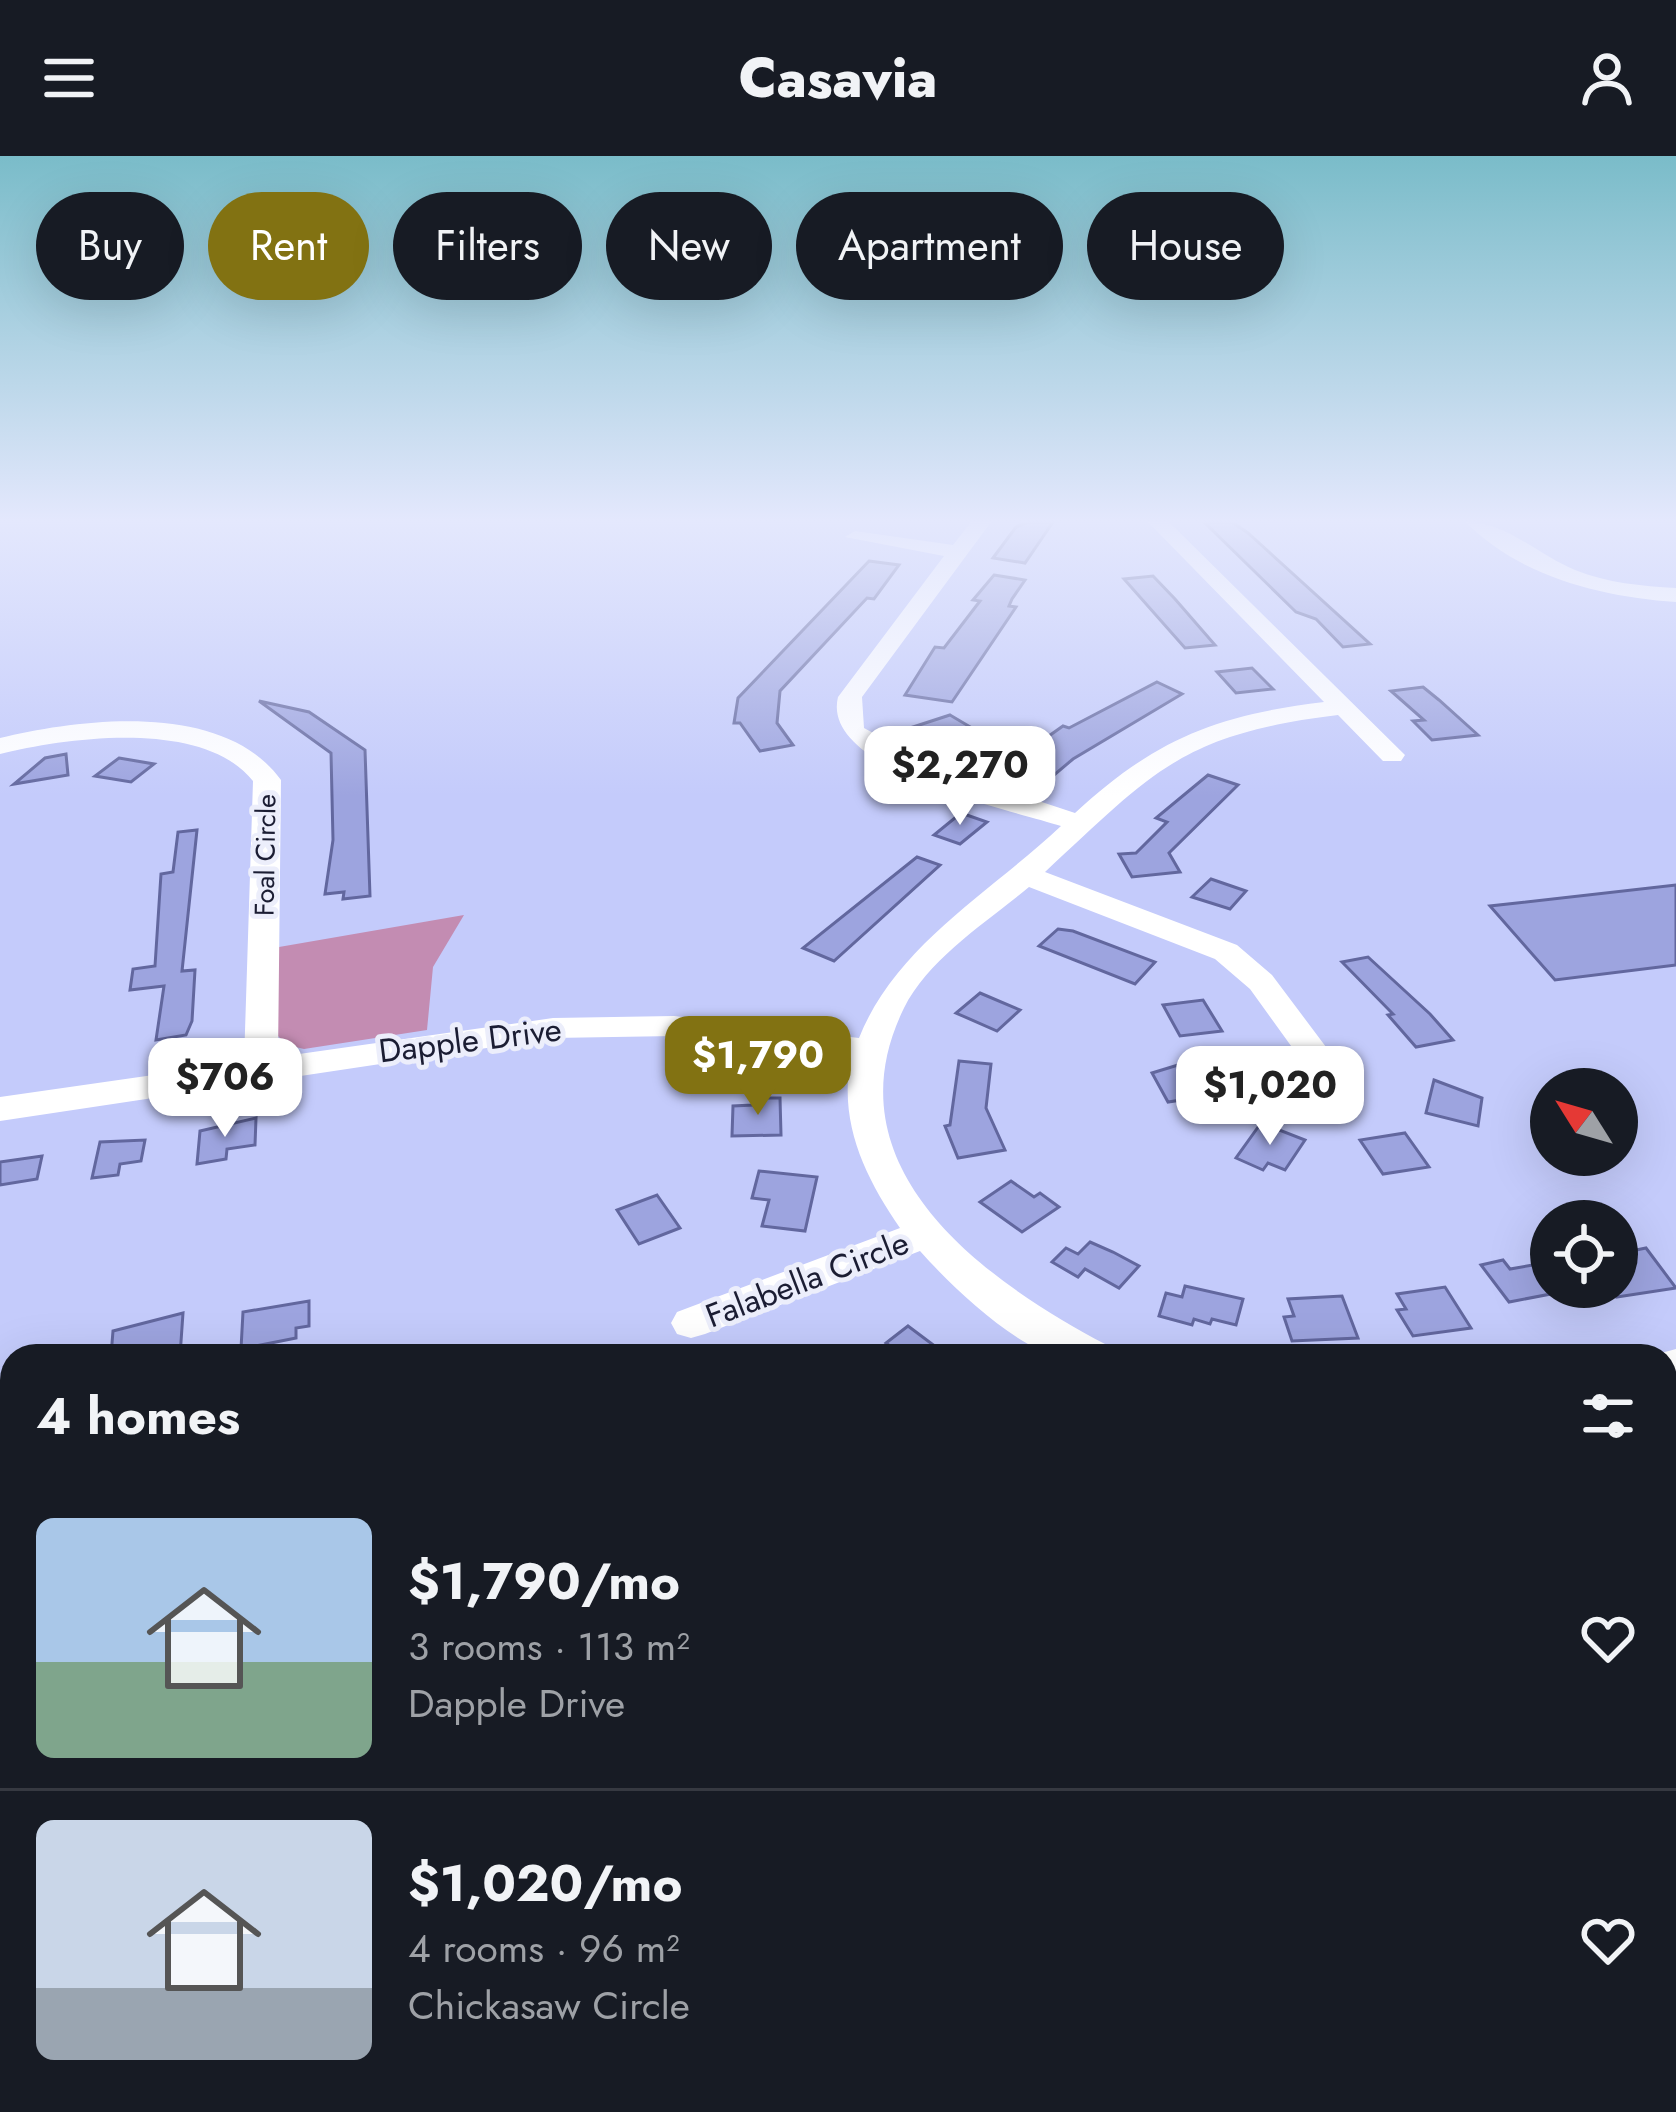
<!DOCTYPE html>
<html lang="en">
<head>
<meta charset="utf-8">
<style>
	body { margin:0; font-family:Jost,sans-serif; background:#242831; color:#f1f3f6; height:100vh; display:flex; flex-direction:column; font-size:45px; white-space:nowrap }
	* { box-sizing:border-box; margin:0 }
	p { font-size:39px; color:#9ea1a6 }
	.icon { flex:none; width:66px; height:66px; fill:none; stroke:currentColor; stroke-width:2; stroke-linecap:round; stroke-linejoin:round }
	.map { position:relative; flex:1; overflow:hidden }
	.drawer { position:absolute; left:0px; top:1188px; width:1677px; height:768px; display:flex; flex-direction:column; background:#171b24; border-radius:36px 36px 0 0; box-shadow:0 12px 48px #0002 }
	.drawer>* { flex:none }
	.hud { position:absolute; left:36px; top:36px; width:1605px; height:108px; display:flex; gap:24px }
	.needle { width:78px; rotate:307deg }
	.buttons { position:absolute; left:1530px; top:912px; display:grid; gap:24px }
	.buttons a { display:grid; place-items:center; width:108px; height:108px; border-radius:50%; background:#171b24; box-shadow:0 12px 48px #0002; font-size:60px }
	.price { position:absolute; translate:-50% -102px; padding:0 27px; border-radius:24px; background:#fff; color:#222; font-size:39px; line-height:78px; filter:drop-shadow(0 3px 6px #0008) }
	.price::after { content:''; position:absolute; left:50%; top:72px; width:36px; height:27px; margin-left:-18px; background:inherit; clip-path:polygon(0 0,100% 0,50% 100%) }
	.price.on { background:#827212; color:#fff }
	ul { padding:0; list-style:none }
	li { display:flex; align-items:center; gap:36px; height:300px; padding:0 36px }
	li+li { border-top:3px solid #363941 }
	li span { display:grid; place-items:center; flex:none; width:336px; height:240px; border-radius:18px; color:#555 }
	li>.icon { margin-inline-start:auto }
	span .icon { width:144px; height:144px; fill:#fffc; stroke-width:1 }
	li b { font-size:51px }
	h2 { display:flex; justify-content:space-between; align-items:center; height:144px; padding:0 36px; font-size:51px }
	.tag { padding:0 42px; border-radius:54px; background:#171b24; box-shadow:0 12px 48px #0002; font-size:42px; line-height:108px }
	.tag.on { background:#827212; color:#fff }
	header { display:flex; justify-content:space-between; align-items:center; height:156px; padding:0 36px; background:#171b24; font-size:54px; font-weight:800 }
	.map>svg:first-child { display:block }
</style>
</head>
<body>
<header><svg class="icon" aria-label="menu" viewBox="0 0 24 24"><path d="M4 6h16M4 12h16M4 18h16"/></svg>Casavia<svg class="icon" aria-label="person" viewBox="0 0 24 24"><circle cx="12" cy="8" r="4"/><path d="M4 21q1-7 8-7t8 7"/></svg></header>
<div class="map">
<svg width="1676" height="1956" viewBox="0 0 1676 1956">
	<rect width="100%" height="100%" fill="#c4cbfb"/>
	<!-- green -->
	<path fill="#c38cb2" d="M464 759 433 811 427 874 304 893 287 889 274 876 279 791Z"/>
	<!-- water -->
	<path fill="#76c99b" d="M478 1944H613L617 1956H473Z"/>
	<!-- building -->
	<g fill="#9da4df" stroke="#62679e" stroke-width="3">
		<path d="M1028 366H1053L1025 407 993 402 1016 371Z"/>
		<path d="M1204 366H1232L1248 377 1370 488 1343 491 1316 463 1296 456Z"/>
		<path d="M869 405 899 409 874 443 867 442 780 535 777 567 793 589 760 595 740 567H734L738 542Z"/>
		<path d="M994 419 1025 424 1012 443 1009 450 1016 451 952 546 905 539 935 491 944 492 980 445 973 444Z"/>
		<path d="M1153 420 1175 443 1215 489 1185 492 1124 423Z"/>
		<path d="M1252 512 1273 533 1236 537 1217 516Z"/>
		<path d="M1157 526 1182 538 1073 603 1047 625 1009 608 1063 570 1069 572Z"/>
		<path d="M1423 531 1439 544 1478 579 1432 584 1413 565 1424 564 1391 535Z"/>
		<path d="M259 545 309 556 365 594 370 740 343 743 344 736 325 738 333 684 331 597Z"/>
		<path d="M950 559 972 572 939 587 913 571Z"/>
		<path d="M66 598 68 619 14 628 45 602Z"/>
		<path d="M119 602 154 608 131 626 95 620Z"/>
		<path d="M1208 619 1238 629 1169 697 1180 716 1132 721 1119 698 1136 697 1167 666 1156 662Z"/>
		<path d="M961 657 987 666 960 688 934 679Z"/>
		<path d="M197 674 182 815 195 814 192 865 186 879 156 884 164 830 130 834 133 813 155 810 161 718 173 716 178 676Z"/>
		<path d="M917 701 940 709 834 805 803 792Z"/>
		<path d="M1211 723 1246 735 1230 753 1192 741Z"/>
		<path d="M1676 729V809L1555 824 1490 750Z"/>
		<path d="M1058 773 1073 775 1155 806 1135 828 1039 790Z"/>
		<path d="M1368 801 1430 858 1453 884 1416 891 1388 859 1393 858 1342 806Z"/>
		<path d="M980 837 1020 854 997 875 956 857Z"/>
		<path d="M1203 844 1222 875 1180 880 1163 849Z"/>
		<path d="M959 905 991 908 986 952 1005 994 958 1002 945 970 950 969Z"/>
		<path d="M1191 905 1213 939 1168 946 1152 917Z"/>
		<path d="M1434 924 1482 942 1478 970 1426 957Z"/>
		<path d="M753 942H780L781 979 732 980 733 950 753 949Z"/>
		<path d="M256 962 255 989 227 993 226 1003 197 1008 200 975Z"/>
		<path d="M1261 967 1305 984 1285 1014 1268 1007 1263 1014 1236 1002Z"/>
		<path d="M1405 977 1429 1011 1383 1018 1360 984Z"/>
		<path d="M145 984 141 1005 120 1008 118 1019 92 1022 100 986Z"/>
		<path d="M42 1000 37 1023 0 1029V1006Z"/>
		<path d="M759 1015 817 1021 805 1075 762 1070 769 1044 752 1042Z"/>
		<path d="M1011 1025 1034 1041 1040 1037 1059 1051 1022 1076 980 1046Z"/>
		<path d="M657 1039 680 1072 639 1088 617 1054Z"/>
		<path d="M1090 1086 1113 1096 1139 1110 1119 1132 1085 1113 1078 1121 1052 1106 1066 1092 1078 1098Z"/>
		<path d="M1646 1092 1676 1132 1617 1141V1098Z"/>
		<path d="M1503 1104 1510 1113 1539 1108 1551 1131 1561 1136 1509 1146 1481 1109Z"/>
		<path d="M1185 1130 1243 1143 1236 1169 1212 1163 1210 1168 1194 1163 1192 1169 1159 1160 1166 1137 1182 1141Z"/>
		<path d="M1445 1131 1471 1172 1413 1180 1397 1154 1406 1153 1397 1138Z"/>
		<path d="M1342 1140 1358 1182 1292 1185 1284 1161 1294 1160 1288 1143Z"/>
		<path d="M309 1145V1170L296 1172V1182L241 1193 243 1156Z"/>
		<path d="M183 1157 180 1200H111L113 1175Z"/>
		<path d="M908 1170 948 1200H903L886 1187Z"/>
	</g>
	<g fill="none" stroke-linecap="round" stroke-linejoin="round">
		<!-- minor -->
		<g fill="#fff" fill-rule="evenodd">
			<path d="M971 366H991L862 541 864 572 936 611 1075 657C1155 583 1217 559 1324 546L1148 366H1169L1405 599 1401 605H1383L1338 559C1182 578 1154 615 1045 716L1237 789 1272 819 1341 911 1336 919H1312L1250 833 1215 803 1029 731C987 766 929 802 904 852 826 1011 983 1124 1107 1189L1113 1200C1096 1200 1072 1204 1055 1200 1012 1188 949 1128 920 1095L705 1178 691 1182 677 1178 671 1167 677 1156 900 1072C865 1021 838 966 851 902L674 880 553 882 0 965V941L244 906 253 625C204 563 69 581 0 598V582C83 562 224 545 281 624L278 901 553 862 674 860 859 882C896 789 990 737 1061 670 1008 653 820 614 838 541L944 400 845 381 855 375 953 389Z"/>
			<path d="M1466 366C1505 365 1538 399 1575 414 1608 427 1641 430 1676 432V446C1603 441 1519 421 1466 366Z"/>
			<path d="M1676 1193V1225L1665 1227V1200H1650Z"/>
			<path d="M12 1298V1336L0 1338V1300Z"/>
			<path d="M1665 1312 1676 1316V1364L1665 1360Z"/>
		</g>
	</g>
	<!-- sky -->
	<linearGradient id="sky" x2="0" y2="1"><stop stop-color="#7abcc9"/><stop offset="0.57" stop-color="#e4e8fd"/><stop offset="1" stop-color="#e4e8fd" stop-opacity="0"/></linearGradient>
	<rect width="1676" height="640" fill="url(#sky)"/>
	<g text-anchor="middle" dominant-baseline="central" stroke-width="10" stroke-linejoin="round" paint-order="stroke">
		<!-- far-street labels -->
		<g font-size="27" fill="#1b1d33" stroke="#eceefb">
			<text transform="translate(265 699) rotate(-89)">Foal Circle</text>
		</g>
		<!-- street labels -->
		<g font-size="33" fill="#1b1d33" stroke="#eceefb">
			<text transform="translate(470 884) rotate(-7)">Dapple Drive</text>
			<text transform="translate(807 1123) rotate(-21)">Falabella Circle</text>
		</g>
	</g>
</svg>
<div class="buttons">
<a><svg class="needle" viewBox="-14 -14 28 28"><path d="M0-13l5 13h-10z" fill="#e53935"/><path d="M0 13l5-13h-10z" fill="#9ea1a6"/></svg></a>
<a><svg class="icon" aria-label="locate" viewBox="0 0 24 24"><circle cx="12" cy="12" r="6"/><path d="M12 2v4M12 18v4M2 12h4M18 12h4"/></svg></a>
</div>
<b class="price" style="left:960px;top:672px">$2,270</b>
<b class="price on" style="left:758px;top:962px">$1,790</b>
<b class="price" style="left:225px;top:984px">$706</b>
<b class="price" style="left:1270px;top:992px">$1,020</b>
<div class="hud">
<a class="tag">Buy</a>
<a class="tag on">Rent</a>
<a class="tag">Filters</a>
<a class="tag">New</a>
<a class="tag">Apartment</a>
<a class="tag">House</a>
</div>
<section class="drawer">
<h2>4 homes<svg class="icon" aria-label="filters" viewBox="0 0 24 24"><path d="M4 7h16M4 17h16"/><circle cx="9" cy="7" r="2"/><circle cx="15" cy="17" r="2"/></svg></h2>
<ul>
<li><span style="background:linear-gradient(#a9c7e8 60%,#7fa58c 0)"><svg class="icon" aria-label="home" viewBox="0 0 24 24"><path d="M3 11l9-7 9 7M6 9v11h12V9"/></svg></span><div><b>$1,790/mo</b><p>3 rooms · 113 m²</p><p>Dapple Drive</p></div><svg class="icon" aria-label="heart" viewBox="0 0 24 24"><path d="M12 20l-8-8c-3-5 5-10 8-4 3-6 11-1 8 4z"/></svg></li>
<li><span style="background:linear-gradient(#c9d6e8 70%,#9aa5b1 0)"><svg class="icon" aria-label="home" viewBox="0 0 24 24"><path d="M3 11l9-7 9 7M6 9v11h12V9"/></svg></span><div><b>$1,020/mo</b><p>4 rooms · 96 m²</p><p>Chickasaw Circle</p></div><svg class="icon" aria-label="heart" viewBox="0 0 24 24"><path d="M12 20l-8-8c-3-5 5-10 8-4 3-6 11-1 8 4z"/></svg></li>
</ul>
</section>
</div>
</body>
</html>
